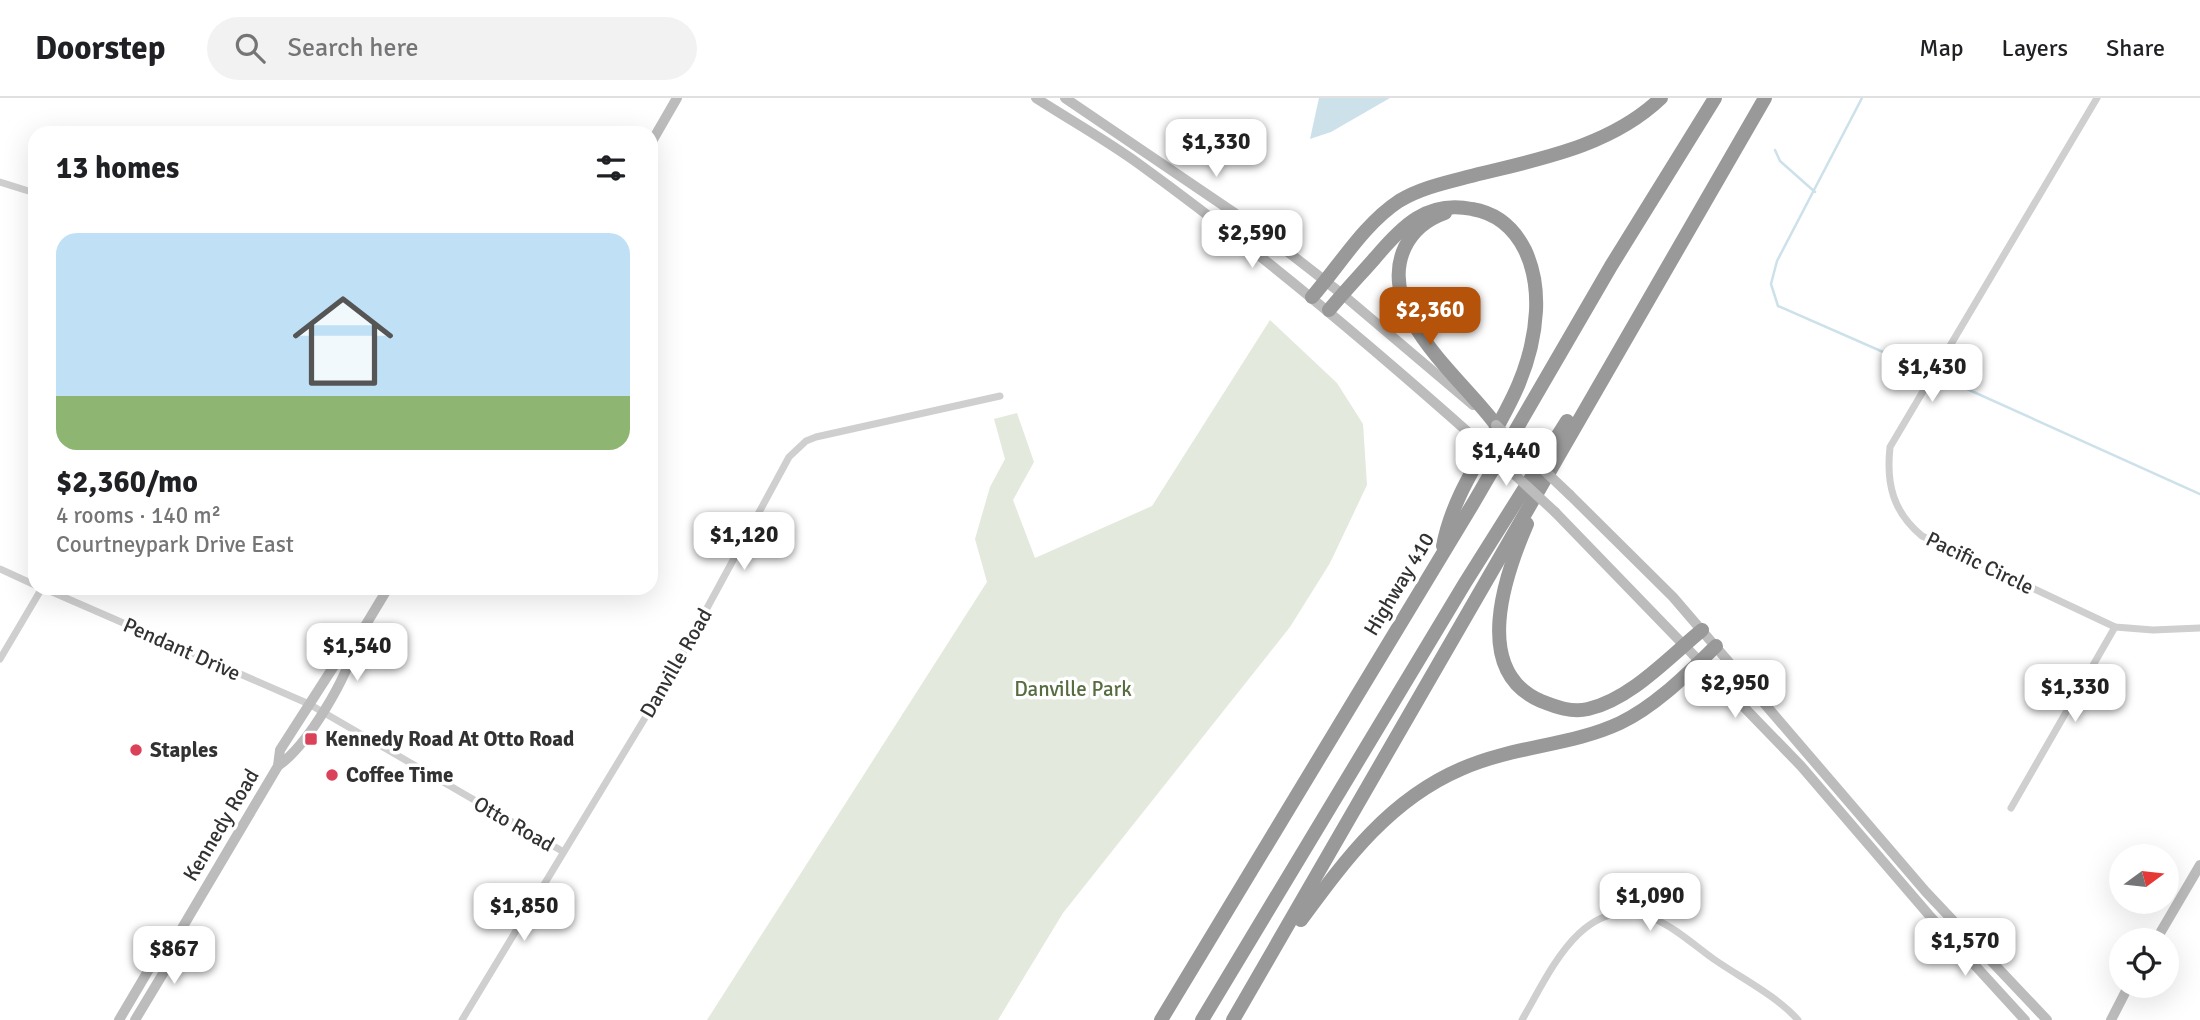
<!DOCTYPE html>
<html lang="en">
<head>
<meta charset="utf-8">
<style>
	body { margin:0; font-family:Signika,sans-serif; background:#f2f2f2; color:#202124; height:100vh; display:flex; flex-direction:column; font-size:26px; white-space:nowrap }
	* { box-sizing:border-box; margin:0 }
	p { font-size:23px; color:#757577 }
	.icon { flex:none; width:38px; height:38px; fill:none; stroke:currentColor; stroke-width:2; stroke-linecap:round; stroke-linejoin:round }
	.map { position:relative; flex:1; overflow:hidden }
	.details { position:absolute; left:28px; top:28px; width:630px; height:469px; display:flex; flex-direction:column; background:#fff; border-radius:21px; box-shadow:0 7px 28px #0002 }
	.details>* { flex:none }
	.needle { width:46px; rotate:75deg }
	.fabs { position:absolute; left:2109px; top:746px; display:grid; gap:14px }
	.fabs a { display:grid; place-items:center; width:70px; height:70px; border-radius:50%; background:#fff; box-shadow:0 7px 28px #0002; font-size:35px }
	.price { position:absolute; translate:-50% -60px; padding:0 16px; border-radius:14px; background:#fff; color:#222; font-size:23px; line-height:46px; filter:drop-shadow(0 2px 4px #0008) }
	.price::after { content:''; position:absolute; left:50%; top:42px; width:21px; height:16px; margin-left:-10px; background:inherit; clip-path:polygon(0 0,100% 0,50% 100%) }
	.price.current { background:#b45309; color:#fff }
	ul { padding:0; list-style:none }
	li { display:grid; align-content:center; gap:14px; height:371px; padding:0 28px }
	li+li { border-top:2px solid #e0e0e0 }
	li span { display:grid; place-items:center; height:217px; border-radius:21px; color:#555 }
	li>.icon { margin-inline-start:auto }
	span .icon { width:126px; height:126px; fill:#fffc; stroke-width:1 }
	li b { font-size:30px }
	h2 { display:flex; justify-content:space-between; align-items:center; height:84px; padding:0 28px; font-size:30px }
	header { display:flex; align-items:center; gap:42px; box-sizing:border-box; height:98px; padding:0 35px; background:#fff; border-bottom:2px solid #e0e0e0 }
	header strong { font-size:33px }
	nav { display:flex; gap:38px; margin-inline-start:auto; font-size:24px }
	.search { width:490px; height:63px; background:#f2f2f2; display:flex; align-items:center; gap:18px; box-sizing:border-box; padding:0 24px; border-radius:38px; color:#757577; font-size:26px }
	.map>svg:first-child { display:block }
</style>
</head>
<body>
<header>
<strong>Doorstep</strong>
<div class="search"><svg class="icon" aria-label="search" viewBox="0 0 24 24"><circle cx="10" cy="10" r="6"/><path d="M15 15l6 6"/></svg>Search here</div>
<nav><a>Map</a><a>Layers</a><a>Share</a></nav>
</header>
<div class="map">
<svg width="2200" height="922" viewBox="0 0 2200 922">
	<rect width="100%" height="100%" fill="#fff"/>
	<!-- green -->
	<path fill="#e3e9dc" d="M1270 222 1337 285 1363 326 1367 387 1330 465 1290 529 1063 815 998 922H707L987 484 975 441 990 389 1005 361 994 321 1017 315 1034 364 1013 402 1035 460 1152 408Z"/>
	<!-- water -->
	<path fill="#cde1ea" d="M1319 0H1390L1331 34 1310 41Z"/>
	<g fill="none" stroke-linecap="round" stroke-linejoin="round">
		<!-- stream -->
		<g stroke="#cde1ea" stroke-width="2.5">
			<path d="M1862 0 1777 163 1771 186 1778 208 1915 268"/>
			<path d="M1775 52 1780 63 1815 94"/>
			<path d="M1947 282 2200 396"/>
		</g>
		<!-- street -->
		<g stroke="#cfcfcf" stroke-width="7">
			<path d="M2097 0 1890 349C1886 386 1893 414 1922 438L2115 529 2153 532 2200 530"/>
			<path d="M0 84 35 95"/>
			<path d="M0 471 35 487"/>
			<path d="M43 490 309 606 562 753"/>
			<path d="M0 561 42 490"/>
			<path d="M2011 710 2115 529"/>
			<path d="M462 922 668 582 789 359 806 343 816 339 1000 298"/>
			<path d="M1522 922C1549 876 1583 793 1652 820 1675 829 1695 848 1715 862 1741 880 1777 898 1798 922"/>
		</g>
		<!-- secondary -->
		<g stroke="#bcbcbc" stroke-width="10">
			<path d="M1036 0C1070 22 1106 42 1139 66 1258 152 1369 246 1478 343"/>
			<path d="M1065 0 1261 133 1342 196 1473 307"/>
			<path d="M651 45 677 0"/>
			<path d="M1570 397 1673 499 1926 794 2047 922"/>
			<path d="M1555 414 1801 668 1929 817 2025 922"/>
			<path d="M278 668 280 652 341 557 356 543 388 490"/>
			<path d="M2156 842 2200 767"/>
			<path d="M119 922 161 851 175 842 278 668C308 647 348 579 356 543"/>
			<path d="M135 922 173 859 175 842"/>
			<path d="M2111 922 2129 887"/>
		</g>
		<!-- highway -->
		<g stroke="#999" stroke-width="14">
			<path d="M1445 115C1428 121 1413 133 1405 149 1374 214 1463 281 1496 327"/>
			<path d="M1312 199C1339 168 1364 126 1399 103 1422 89 1449 84 1475 77 1540 61 1611 48 1661 0"/>
			<path d="M1329 212C1344 194 1360 177 1375 160 1402 128 1427 102 1472 111 1496 115 1514 130 1525 152 1534 171 1537 192 1536 213 1531 310 1459 364 1443 448"/>
			<path d="M1527 426C1505 477 1471 573 1541 603 1556 609 1572 615 1588 611 1631 601 1669 559 1702 532"/>
			<path d="M1301 822C1346 761 1389 702 1461 671 1512 648 1571 648 1620 625 1656 608 1688 575 1716 548"/>
			<path d="M1161 922 1474 404 1611 168 1715 0"/>
			<path d="M1202 922 1465 485 1567 323"/>
			<path d="M1233 922 1765 0"/>
		</g>
		<!-- secondary-bridge -->
		<g stroke="#bcbcbc" stroke-width="10">
			<path d="M1496 327 1570 397"/>
			<path d="M1478 343 1555 414"/>
		</g>
	</g>
	<!-- markers -->
	<g fill="#db4259" stroke="#fff" stroke-width="2.5">
		<rect x="304" y="634" width="14" height="14" rx="3.5"/>
		<circle cx="136" cy="652" r="7"/>
		<circle cx="332" cy="677" r="7"/>
	</g>
	<g text-anchor="middle" dominant-baseline="central" stroke-width="7" stroke-linejoin="round" paint-order="stroke">
		<!-- street labels -->
		<g font-size="21" fill="#323232" stroke="#fff">
			<text transform="translate(1980 465) rotate(26)">Pacific Circle</text>
			<text transform="translate(1399 486) rotate(-59)">Highway 410</text>
			<text transform="translate(182 551) rotate(24)">Pendant Drive</text>
			<text transform="translate(676 565) rotate(-60)">Danville Road</text>
			<text transform="translate(514 726) rotate(30)">Otto Road</text>
			<text transform="translate(221 727) rotate(-59)">Kennedy Road</text>
		</g>
		<!-- park labels -->
		<g font-size="21" fill="#586c41" stroke="#fff">
			<text x="1073" y="591">Danville Park</text>
		</g>
		<!-- poi labels -->
		<g font-size="21" font-weight="bold" fill="#323232" stroke="#fff" text-anchor="start">
			<text x="325" y="641">Kennedy Road At Otto Road</text>
			<text x="150" y="652">Staples</text>
			<text x="346" y="677">Coffee Time</text>
		</g>
	</g>
</svg>
<div class="fabs">
<a><svg class="needle" viewBox="-14 -14 28 28"><path d="M0-13l5 13h-10z" fill="#e53935"/><path d="M0 13l5-13h-10z" fill="#757577"/></svg></a>
<a><svg class="icon" aria-label="locate" viewBox="0 0 24 24"><circle cx="12" cy="12" r="6"/><path d="M12 2v4M12 18v4M2 12h4M18 12h4"/></svg></a>
</div>
<b class="price" style="left:1216px;top:81px">$1,330</b>
<b class="price" style="left:1252px;top:172px">$2,590</b>
<b class="price current" style="left:1430px;top:249px">$2,360</b>
<b class="price" style="left:1932px;top:306px">$1,430</b>
<b class="price" style="left:1506px;top:390px">$1,440</b>
<b class="price" style="left:744px;top:474px">$1,120</b>
<b class="price" style="left:357px;top:585px">$1,540</b>
<b class="price" style="left:1735px;top:622px">$2,950</b>
<b class="price" style="left:2075px;top:626px">$1,330</b>
<b class="price" style="left:1650px;top:835px">$1,090</b>
<b class="price" style="left:524px;top:845px">$1,850</b>
<b class="price" style="left:1965px;top:880px">$1,570</b>
<b class="price" style="left:174px;top:888px">$867</b>
<section class="details">
<h2>13 homes<svg class="icon" aria-label="filters" viewBox="0 0 24 24"><path d="M4 7h16M4 17h16"/><circle cx="9" cy="7" r="2"/><circle cx="15" cy="17" r="2"/></svg></h2>
<ul>
<li><span style="background:linear-gradient(#bfe0f5 75%,#8fb573 0)"><svg class="icon" aria-label="home" viewBox="0 0 24 24"><path d="M3 11l9-7 9 7M6 9v11h12V9"/></svg></span><div><b>$2,360/mo</b><p>4 rooms · 140 m²</p><p>Courtneypark Drive East</p></div></li>
</ul>
</section>
</div>
</body>
</html>
